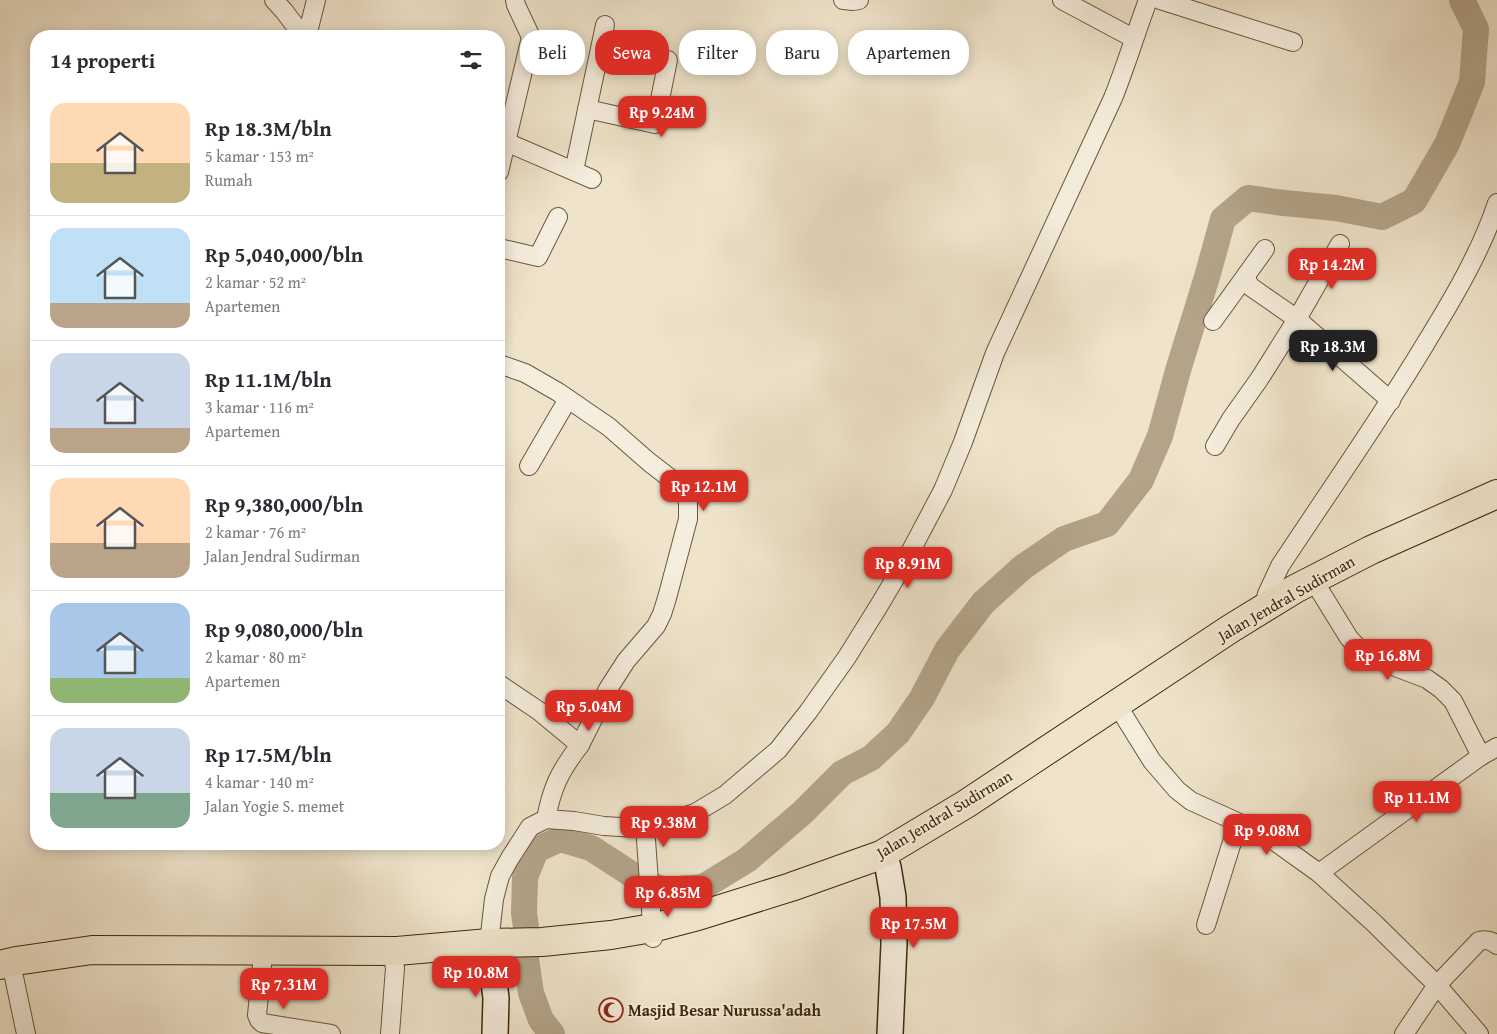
<!DOCTYPE html>
<html lang="id">
<head>
<meta charset="utf-8">
<style>
	body { margin:0; font-family:"Gentium Book Plus",serif; background:#f2f2f3; color:#2b2b33; height:100vh; display:flex; flex-direction:column; font-size:19px; white-space:nowrap }
	* { box-sizing:border-box; margin:0 }
	p { font-size:16px; color:#7c7c81 }
	.icon { flex:none; width:28px; height:28px; fill:none; stroke:currentColor; stroke-width:2; stroke-linecap:round; stroke-linejoin:round }
	.map { position:relative; flex:1; overflow:hidden }
	.details { position:absolute; left:30px; top:30px; width:475px; height:820px; display:flex; flex-direction:column; background:#fff; border-radius:20px; box-shadow:0 2px 12px #0003 }
	.details>* { flex:none }
	.banner { position:absolute; left:520px; top:30px; width:475px; height:45px; display:flex; gap:10px }
	.price { position:absolute; translate:-50% -42px; padding:0 11px; border-radius:10px; background:#d93025; color:#fff; font-size:16px; line-height:32px; filter:drop-shadow(0 1px 2px #0008) }
	.price::after { content:''; position:absolute; left:50%; top:30px; width:15px; height:11px; margin-left:-8px; background:inherit; clip-path:polygon(0 0,100% 0,50% 100%) }
	.price.current { background:#222; color:#fff }
	ul { padding:0; list-style:none }
	li { display:flex; align-items:center; gap:15px; height:125px; padding:0 20px }
	li+li { border-top:1px solid #e1e1e2 }
	li span { display:grid; place-items:center; flex:none; width:140px; height:100px; border-radius:15px; color:#555 }
	li>.icon { margin-inline-start:auto }
	span .icon { width:60px; height:60px; fill:#fffc; stroke-width:1 }
	li b { font-size:21px }
	h2 { display:flex; justify-content:space-between; align-items:center; height:60px; padding:0 20px; font-size:21px }
	.tag { padding:0 18px; border-radius:20px; background:#fff; box-shadow:0 2px 12px #0003; font-size:18px; line-height:45px }
	.tag.current { background:#d93025; color:#fff }
	.map>svg:first-child { display:block }
</style>
</head>
<body>
<div class="map">
<svg width="1497" height="1034" viewBox="0 0 1497 1034">
	<rect width="100%" height="100%" fill="#efe4cb"/>
	<filter id="stains"><feTurbulence type="fractalNoise" baseFrequency=".004" numOctaves="4"/><feColorMatrix values="0 0 0 0 .2 0 0 0 0 .09 0 0 0 0 .02 0 0 0 .5 -.17"/></filter>
	<radialGradient id="worn" r=".72"><stop offset=".6" stop-color="#630" stop-opacity="0"/><stop offset="1" stop-color="#630" stop-opacity=".3"/></radialGradient>
	<g fill="none" stroke-linecap="round" stroke-linejoin="round">
		<!-- river -->
		<path stroke="#b3a489" stroke-width="26" d="M552 1034 541 1020 531 993 526 959 528 941 524 913 525 877 536 850 560 839 591 848 645 883 665 890 703 887 747 860 802 813 842 773 871 758 898 733 922 698 947 650 983 603 1023 567 1064 539 1107 524 1141 480 1160 436 1179 367 1207 277 1223 219 1248 198 1284 203 1336 208 1382 217 1414 201 1447 144 1472 82 1476 29 1462 0"/>
		<!-- street casing -->
		<g stroke="#6a563a" stroke-width="20">
			<g id="street">
				<path d="M274 0 284 11 303 36"/>
				<path d="M843 0 853 1 859 0"/>
				<path d="M1062 0 1133 38"/>
				<path d="M1160 0 1293 42"/>
				<path d="M307 36 316 0"/>
				<path d="M587 109 655 124 668 60"/>
				<path d="M506 142 592 179"/>
				<path d="M574 171 605 25"/>
				<path d="M499 172 531 37 516 5 515 0"/>
				<path d="M499 248 538 257 558 217"/>
				<path d="M1265 249 1247 274V281L1251 287 1297 319 1391 401"/>
				<path d="M1213 321 1247 274"/>
				<path d="M499 364 525 373 558 392 609 427 649 462 684 489 688 503V519L667 598 662 614 656 626 626 661 608 689 580 745"/>
				<path d="M1215 446 1231 419 1260 378 1297 319 1340 244"/>
				<path d="M529 466 568 399"/>
				<path d="M1320 591 1349 638 1361 651 1398 668 1427 679 1441 689 1453 701 1481 756"/>
				<path d="M1262 612 1267 594 1280 566C1328 493 1379 421 1424 346 1451 302 1481 252 1497 203"/>
				<path d="M499 684 539 711 580 745C560 771 552 787 546 819"/>
				<path d="M1124 716 1152 761 1177 790 1191 801 1266 835 1319 873 1374 923 1437 985 1479 1034"/>
				<path d="M645 826 653 938"/>
				<path d="M1319 873 1481 756 1497 747"/>
				<path d="M1206 925 1238 823"/>
				<path d="M489 943 494 899 500 876 510 858 530 827 546 819 574 821 604 826 636 828 667 822 695 813 725 795 778 750 808 712 847 657 880 604 906 560 943 490 963 442 995 353 1113 98C1126 66 1136 32 1148 0"/>
				<path d="M262 965 257 1015 259 1020 262 1023 331 1034"/>
				<path d="M14 977 26 1034"/>
				<path d="M390 1034 395 968 392 951"/>
				<path d="M1404 1034 1437 985 1479 941C1486 939 1491 940 1497 945"/>
			</g>
		</g>
		<!-- secondary casing -->
		<g stroke="#3e270a" stroke-width="28">
			<g id="secondary">
				<path d="M881 855 888 867 893 897 894 944 890 1034"/>
				<path d="M489 943 496 998 495 1034"/>
			</g>
		</g>
		<!-- highway casing -->
		<g stroke="#3e270a" stroke-width="30">
			<path id="highway" d="M0 965 16 961 92 950 397 951 489 943 542 942 611 935 652 928 698 916 791 887 881 855 966 804 1230 629 1295 589 1371 550 1497 494"/>
		</g>
		<!-- street -->
		<use href="#street" stroke="#f5eddd" stroke-width="18"/>
		<!-- secondary -->
		<use href="#secondary" stroke="#f5eddd" stroke-width="25"/>
		<!-- highway -->
		<use href="#highway" stroke="#efe4cb" stroke-width="28"/>
	</g>
	<!-- icons -->
	<defs>
		<g id="mosque-ring" transform="scale(1.25)"><circle r="9.5" fill="#f5eddd" stroke="#8f2418" stroke-width="1.5"/><path d="M3.5-4.9A6 6 0 1 0 3.5 4.9A5 5 0 1 1 3.5-4.9Z" fill="#8f2418"/></g>
	</defs>
	<g fill-rule="evenodd">
		<use href="#mosque-ring" x="611" y="1010"/>
	</g>
	<g text-anchor="middle" dominant-baseline="central" stroke-width="4" stroke-linejoin="round" paint-order="stroke">
		<!-- street labels -->
		<g font-size="16" fill="#3e270a" stroke="#f5eddd">
			<text transform="translate(1286 598) rotate(-30)">Jalan Jendral Sudirman</text>
			<text transform="translate(944 814) rotate(-31)">Jalan Jendral Sudirman</text>
		</g>
		<!-- poi labels -->
		<g font-size="16" font-weight="bold" fill="#3e270a" stroke="#f5eddd" text-anchor="start">
			<text x="628" y="1010">Masjid Besar Nurussa'adah</text>
		</g>
	</g>
	<rect width="100%" height="100%" filter="url(#stains)"/>
	<rect width="100%" height="100%" fill="url(#worn)"/>
</svg>
<b class="price" style="left:662px;top:138px">Rp 9.24M</b>
<b class="price" style="left:1332px;top:290px">Rp 14.2M</b>
<b class="price current" style="left:1333px;top:372px">Rp 18.3M</b>
<b class="price" style="left:704px;top:512px">Rp 12.1M</b>
<b class="price" style="left:908px;top:589px">Rp 8.91M</b>
<b class="price" style="left:1388px;top:681px">Rp 16.8M</b>
<b class="price" style="left:589px;top:732px">Rp 5.04M</b>
<b class="price" style="left:1417px;top:823px">Rp 11.1M</b>
<b class="price" style="left:664px;top:848px">Rp 9.38M</b>
<b class="price" style="left:1267px;top:856px">Rp 9.08M</b>
<b class="price" style="left:668px;top:918px">Rp 6.85M</b>
<b class="price" style="left:914px;top:949px">Rp 17.5M</b>
<b class="price" style="left:476px;top:998px">Rp 10.8M</b>
<b class="price" style="left:284px;top:1010px">Rp 7.31M</b>
<div class="banner">
<a class="tag">Beli</a>
<a class="tag current">Sewa</a>
<a class="tag">Filter</a>
<a class="tag">Baru</a>
<a class="tag">Apartemen</a>
</div>
<section class="details">
<h2>14 properti<svg class="icon" aria-label="filters" viewBox="0 0 24 24"><path d="M4 7h16M4 17h16"/><circle cx="9" cy="7" r="2"/><circle cx="15" cy="17" r="2"/></svg></h2>
<ul>
<li><span style="background:linear-gradient(#ffd9b3 60%,#c2b280 0)"><svg class="icon" aria-label="home" viewBox="0 0 24 24"><path d="M3 11l9-7 9 7M6 9v11h12V9"/></svg></span><div><b>Rp 18.3M/bln</b><p>5 kamar · 153 m²</p><p>Rumah</p></div></li>
<li><span style="background:linear-gradient(#bfe0f5 75%,#b9a48a 0)"><svg class="icon" aria-label="home" viewBox="0 0 24 24"><path d="M3 11l9-7 9 7M6 9v11h12V9"/></svg></span><div><b>Rp 5,040,000/bln</b><p>2 kamar · 52 m²</p><p>Apartemen</p></div></li>
<li><span style="background:linear-gradient(#c9d6e8 75%,#b9a48a 0)"><svg class="icon" aria-label="home" viewBox="0 0 24 24"><path d="M3 11l9-7 9 7M6 9v11h12V9"/></svg></span><div><b>Rp 11.1M/bln</b><p>3 kamar · 116 m²</p><p>Apartemen</p></div></li>
<li><span style="background:linear-gradient(#ffd9b3 65%,#b9a48a 0)"><svg class="icon" aria-label="home" viewBox="0 0 24 24"><path d="M3 11l9-7 9 7M6 9v11h12V9"/></svg></span><div><b>Rp 9,380,000/bln</b><p>2 kamar · 76 m²</p><p>Jalan Jendral Sudirman</p></div></li>
<li><span style="background:linear-gradient(#a9c7e8 75%,#8fb573 0)"><svg class="icon" aria-label="home" viewBox="0 0 24 24"><path d="M3 11l9-7 9 7M6 9v11h12V9"/></svg></span><div><b>Rp 9,080,000/bln</b><p>2 kamar · 80 m²</p><p>Apartemen</p></div></li>
<li><span style="background:linear-gradient(#c9d6e8 65%,#7fa58c 0)"><svg class="icon" aria-label="home" viewBox="0 0 24 24"><path d="M3 11l9-7 9 7M6 9v11h12V9"/></svg></span><div><b>Rp 17.5M/bln</b><p>4 kamar · 140 m²</p><p>Jalan Yogie S. memet</p></div></li>
</ul>
</section>
</div>
</body>
</html>
